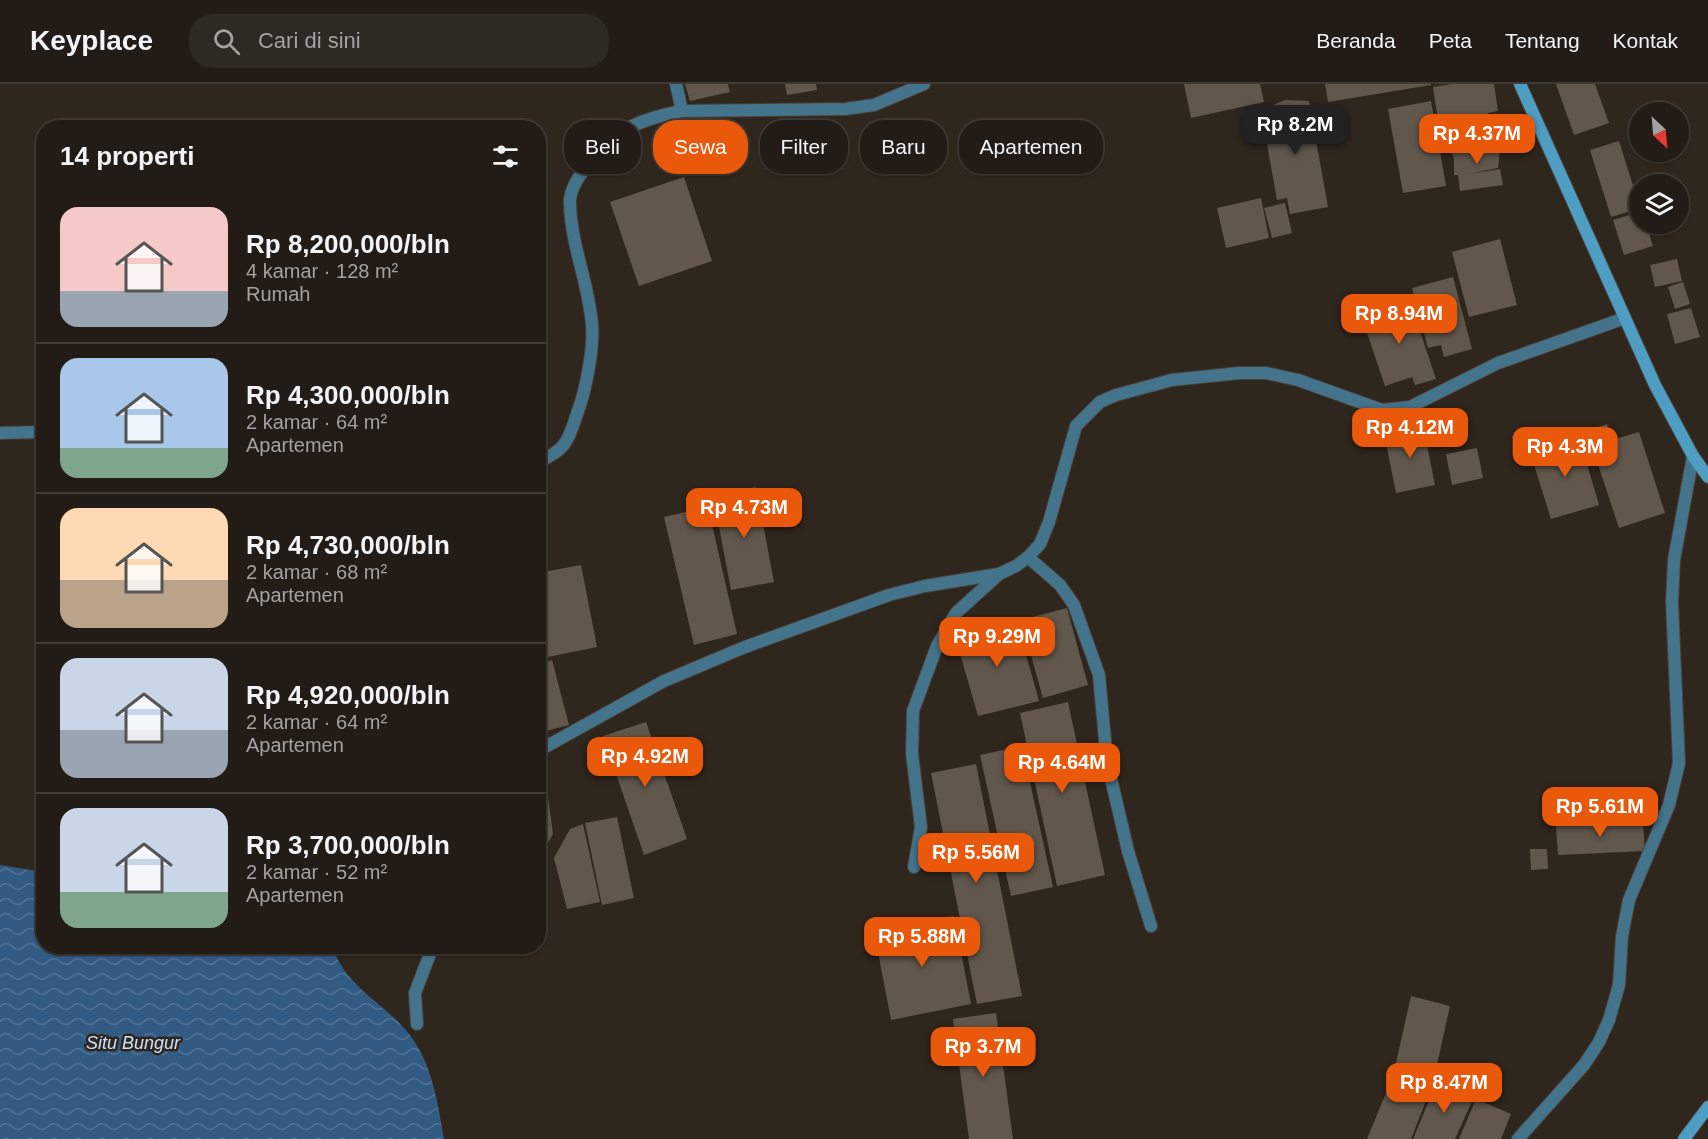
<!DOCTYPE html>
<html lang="id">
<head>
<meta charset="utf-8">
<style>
	body { margin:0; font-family:Helvetica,sans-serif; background:#2f2923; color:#f1f3f6; height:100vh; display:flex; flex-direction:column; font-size:22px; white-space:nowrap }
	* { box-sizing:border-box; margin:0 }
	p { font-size:20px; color:#a3a1a1 }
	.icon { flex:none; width:33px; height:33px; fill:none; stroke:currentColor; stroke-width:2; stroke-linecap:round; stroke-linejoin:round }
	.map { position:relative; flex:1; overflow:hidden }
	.sheet { position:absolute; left:36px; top:36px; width:510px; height:834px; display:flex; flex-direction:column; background:#231c16; border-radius:24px; box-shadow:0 2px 4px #0004,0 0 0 2px #403a35 }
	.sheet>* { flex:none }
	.hud { position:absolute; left:564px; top:36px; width:570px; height:54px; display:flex; gap:12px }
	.needle { width:39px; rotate:154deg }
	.fabs { position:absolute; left:1629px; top:18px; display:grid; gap:12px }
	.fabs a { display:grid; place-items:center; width:60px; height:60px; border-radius:50%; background:#231c16; box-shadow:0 2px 4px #0004,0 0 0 2px #403a35; font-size:30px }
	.price { position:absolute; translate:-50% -51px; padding:0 14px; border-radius:12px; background:#ea580c; color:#fff; font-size:20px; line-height:39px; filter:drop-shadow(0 2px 3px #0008) }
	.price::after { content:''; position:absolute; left:50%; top:36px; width:18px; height:14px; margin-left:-9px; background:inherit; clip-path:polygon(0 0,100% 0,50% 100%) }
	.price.current { background:#222; color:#fff }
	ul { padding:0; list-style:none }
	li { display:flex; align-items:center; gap:18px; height:150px; padding:0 24px }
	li+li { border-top:2px solid #403a35 }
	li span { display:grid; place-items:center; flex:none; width:168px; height:120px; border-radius:18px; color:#555 }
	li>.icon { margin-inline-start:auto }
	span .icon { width:72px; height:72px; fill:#fffc; stroke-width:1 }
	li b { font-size:26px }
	h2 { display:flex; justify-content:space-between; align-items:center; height:72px; padding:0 24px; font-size:26px }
	.pill { padding:0 21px; border-radius:24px; background:#231c16; box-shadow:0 2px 4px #0004,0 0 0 2px #403a35; font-size:21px; line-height:54px }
	.pill.current { background:#ea580c; color:#fff }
	header { display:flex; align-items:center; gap:36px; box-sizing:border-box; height:84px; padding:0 30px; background:#231c16; border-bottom:2px solid #403a35 }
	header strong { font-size:28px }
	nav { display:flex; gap:33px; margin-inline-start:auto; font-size:21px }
	.search { width:420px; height:54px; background:#2f2923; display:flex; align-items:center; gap:15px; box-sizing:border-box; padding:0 21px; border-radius:24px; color:#a3a1a1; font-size:22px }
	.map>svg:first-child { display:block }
</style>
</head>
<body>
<header>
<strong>Keyplace</strong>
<div class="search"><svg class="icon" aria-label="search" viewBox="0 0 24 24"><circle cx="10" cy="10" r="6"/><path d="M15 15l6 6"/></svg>Cari di sini</div>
<nav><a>Beranda</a><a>Peta</a><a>Tentang</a><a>Kontak</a></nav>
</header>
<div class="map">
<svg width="1708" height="1055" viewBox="0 0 1708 1055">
	<defs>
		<pattern id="water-waves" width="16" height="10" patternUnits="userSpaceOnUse" patternTransform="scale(1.5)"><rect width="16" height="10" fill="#325b84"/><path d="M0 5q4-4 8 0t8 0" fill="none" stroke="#507395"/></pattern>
	</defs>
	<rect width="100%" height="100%" fill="#2f261d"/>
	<!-- water -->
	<path fill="url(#water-waves)" d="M0 781 43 788 44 862 333 863C343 899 380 917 404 944 432 975 437 1016 444 1055H0Z"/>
	<!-- building -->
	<g fill="#61574c">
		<path d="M685 0H728L730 8 690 17Z"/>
		<path d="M785 0H816L817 6 787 11Z"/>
		<path d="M1184 0H1260L1264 18 1191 34Z"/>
		<path d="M1325 0H1431V1L1328 18Z"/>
		<path d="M1452 0H1494L1498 27 1488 29 1494 40 1492 54 1445 61 1444 48 1441 36 1438 37 1433 3Z"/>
		<path d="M1556 0H1595L1609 39 1574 51Z"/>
		<path d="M1285 16 1309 17 1328 123 1290 130 1287 114 1277 116 1261 26Z"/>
		<path d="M1431 17 1446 102 1403 109 1388 25Z"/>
		<path d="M1493 55 1500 67 1498 84 1468 90 1500 85 1503 101 1460 107 1458 91H1454V75L1449 62Z"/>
		<path d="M1619 57 1640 124 1611 133 1590 66Z"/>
		<path d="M684 93 712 177 639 202 610 118Z"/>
		<path d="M1261 114 1269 154 1226 164 1217 124Z"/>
		<path d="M1285 119 1292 149 1272 154 1264 124Z"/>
		<path d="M1640 128V140H1646L1653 162 1624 171 1613 136Z"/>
		<path d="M1500 155 1517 221 1469 233 1452 168Z"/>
		<path d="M1677 175 1682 197 1655 203 1650 181Z"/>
		<path d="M1453 193 1472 265 1444 273 1441 261 1428 264 1412 204Z"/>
		<path d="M1683 198 1690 220 1675 225 1668 203Z"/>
		<path d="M1410 217 1436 295 1415 301 1412 293 1385 302 1362 234Z"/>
		<path d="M1691 224 1700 253 1675 260 1667 230Z"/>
		<path d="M1607 340 1612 356 1639 348 1665 429 1619 444 1587 347Z"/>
		<path d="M1423 341 1435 401 1396 409 1384 349Z"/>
		<path d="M1531 346 1537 362 1518 369 1512 352Z"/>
		<path d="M1579 353 1599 421 1551 435 1530 368Z"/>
		<path d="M1477 364 1483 394 1452 401 1446 370Z"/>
		<path d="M756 403 774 498 731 506 713 411Z"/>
		<path d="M708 423 737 550 694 561 664 433Z"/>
		<path d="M581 481 597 563 538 575V489Z"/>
		<path d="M1067 524 1088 601 1043 614 1021 536Z"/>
		<path d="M1016 535 1039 617 978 632 955 552Z"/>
		<path d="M552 576 569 641 538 649V580Z"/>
		<path d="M1068 618 1105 791 1057 802 1020 629Z"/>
		<path d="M646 638 687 755 644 771 603 652Z"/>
		<path d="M1022 662 1053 803 1011 812 980 671Z"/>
		<path d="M976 680 1022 912 977 920 931 689Z"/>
		<path d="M546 699 553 750 538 776V700Z"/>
		<path d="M617 733 634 814 602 821 585 739Z"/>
		<path d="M1643 738 1645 767 1558 771 1556 742Z"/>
		<path d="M583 740 600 818 567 825 554 774 570 745Z"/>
		<path d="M1530 765H1547L1548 785 1531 786Z"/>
		<path d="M954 832 971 920 891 936 874 847Z"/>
		<path d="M1411 912 1450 922 1433 999 1411 1055H1367L1393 992Z"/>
		<path d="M996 929 1013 1055H969L953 935Z"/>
		<path d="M1437 997 1474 1013 1455 1055H1413Z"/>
		<path d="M1476 1015 1511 1030 1501 1055H1459Z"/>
	</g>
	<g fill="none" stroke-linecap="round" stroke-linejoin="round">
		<!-- street casing -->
		<g stroke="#4a4139" stroke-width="14">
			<g id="street">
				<path d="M676 0 682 27"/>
				<path d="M0 349 44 348"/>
				<path d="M538 378C568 365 568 356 578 327 586 305 594 264 592 241 589 200 571 161 570 120 569 107 579 92 586 83 593 75 599 64 606 58 628 40 655 32 682 27L845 25 874 21 924 0"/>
				<path d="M1028 473 1060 501 1074 521 1099 591 1107 678 1128 767 1151 842"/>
				<path d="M538 667 664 597 745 563 889 511 925 502 999 490 1016 482 1028 473 1040 460 1049 438 1076 342 1100 318 1116 311 1172 296 1239 289H1266L1298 296 1382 326 1410 323 1498 279 1625 234"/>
				<path d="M914 783 921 743 912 670 913 627 937 562 956 529 998 491"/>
				<path d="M417 940 415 909 433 862"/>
				<path d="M1518 1055 1584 981 1599 958 1609 936 1619 901 1622 852 1629 816 1669 721 1679 679 1672 518 1674 476 1693 372"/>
			</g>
		</g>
		<!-- secondary casing -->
		<g stroke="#4a4139" stroke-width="14">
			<g id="secondary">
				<path d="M1520 0 1655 301 1693 372 1708 393"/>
				<path d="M1684 1055 1708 1023"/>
			</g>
		</g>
		<!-- street -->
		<use href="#street" stroke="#44748b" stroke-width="12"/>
		<!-- secondary -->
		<use href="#secondary" stroke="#4e9ec4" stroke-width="12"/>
	</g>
	<g text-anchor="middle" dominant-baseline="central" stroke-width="5" stroke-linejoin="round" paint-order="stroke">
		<!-- water labels -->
		<g font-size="18" font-style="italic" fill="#c9e1fc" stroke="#2f261d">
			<text x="133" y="959">Situ Bungur</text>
		</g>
	</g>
</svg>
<div class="fabs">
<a><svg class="needle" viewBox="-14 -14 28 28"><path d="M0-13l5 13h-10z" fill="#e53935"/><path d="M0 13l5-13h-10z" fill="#a3a1a1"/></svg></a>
<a><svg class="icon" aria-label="layers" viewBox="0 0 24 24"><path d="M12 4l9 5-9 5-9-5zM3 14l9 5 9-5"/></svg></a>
</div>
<b class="price current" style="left:1295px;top:72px">Rp 8.2M</b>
<b class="price" style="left:1477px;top:81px">Rp 4.37M</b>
<b class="price" style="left:1399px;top:261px">Rp 8.94M</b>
<b class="price" style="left:1410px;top:375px">Rp 4.12M</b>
<b class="price" style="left:1565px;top:394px">Rp 4.3M</b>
<b class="price" style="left:744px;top:455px">Rp 4.73M</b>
<b class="price" style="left:997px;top:584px">Rp 9.29M</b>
<b class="price" style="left:645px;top:704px">Rp 4.92M</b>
<b class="price" style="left:1062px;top:710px">Rp 4.64M</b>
<b class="price" style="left:1600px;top:754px">Rp 5.61M</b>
<b class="price" style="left:976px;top:800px">Rp 5.56M</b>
<b class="price" style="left:922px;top:884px">Rp 5.88M</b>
<b class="price" style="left:983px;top:994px">Rp 3.7M</b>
<b class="price" style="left:1444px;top:1030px">Rp 8.47M</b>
<div class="hud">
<a class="pill">Beli</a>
<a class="pill current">Sewa</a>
<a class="pill">Filter</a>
<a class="pill">Baru</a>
<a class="pill">Apartemen</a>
</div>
<section class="sheet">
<h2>14 properti<svg class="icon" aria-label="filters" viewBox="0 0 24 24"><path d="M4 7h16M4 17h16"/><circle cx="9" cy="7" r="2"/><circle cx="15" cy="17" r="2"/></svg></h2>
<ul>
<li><span style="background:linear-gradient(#f6c9c9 70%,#9aa5b1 0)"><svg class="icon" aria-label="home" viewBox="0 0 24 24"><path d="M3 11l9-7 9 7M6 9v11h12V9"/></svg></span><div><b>Rp 8,200,000/bln</b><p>4 kamar · 128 m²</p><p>Rumah</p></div></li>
<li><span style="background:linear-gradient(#a9c7e8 75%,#7fa58c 0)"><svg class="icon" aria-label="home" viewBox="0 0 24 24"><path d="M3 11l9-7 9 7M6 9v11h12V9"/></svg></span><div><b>Rp 4,300,000/bln</b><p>2 kamar · 64 m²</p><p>Apartemen</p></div></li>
<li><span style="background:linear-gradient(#ffd9b3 60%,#b9a48a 0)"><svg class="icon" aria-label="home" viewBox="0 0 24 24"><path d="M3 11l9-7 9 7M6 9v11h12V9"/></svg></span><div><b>Rp 4,730,000/bln</b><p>2 kamar · 68 m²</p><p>Apartemen</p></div></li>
<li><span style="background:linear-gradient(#c9d6e8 60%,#9aa5b1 0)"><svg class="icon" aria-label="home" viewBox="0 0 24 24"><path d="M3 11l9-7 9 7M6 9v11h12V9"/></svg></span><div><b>Rp 4,920,000/bln</b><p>2 kamar · 64 m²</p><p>Apartemen</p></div></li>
<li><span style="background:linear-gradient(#c9d6e8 70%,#7fa58c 0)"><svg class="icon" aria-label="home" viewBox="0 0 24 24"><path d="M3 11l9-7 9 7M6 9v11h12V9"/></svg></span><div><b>Rp 3,700,000/bln</b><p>2 kamar · 52 m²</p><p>Apartemen</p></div></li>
</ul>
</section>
</div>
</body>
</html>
